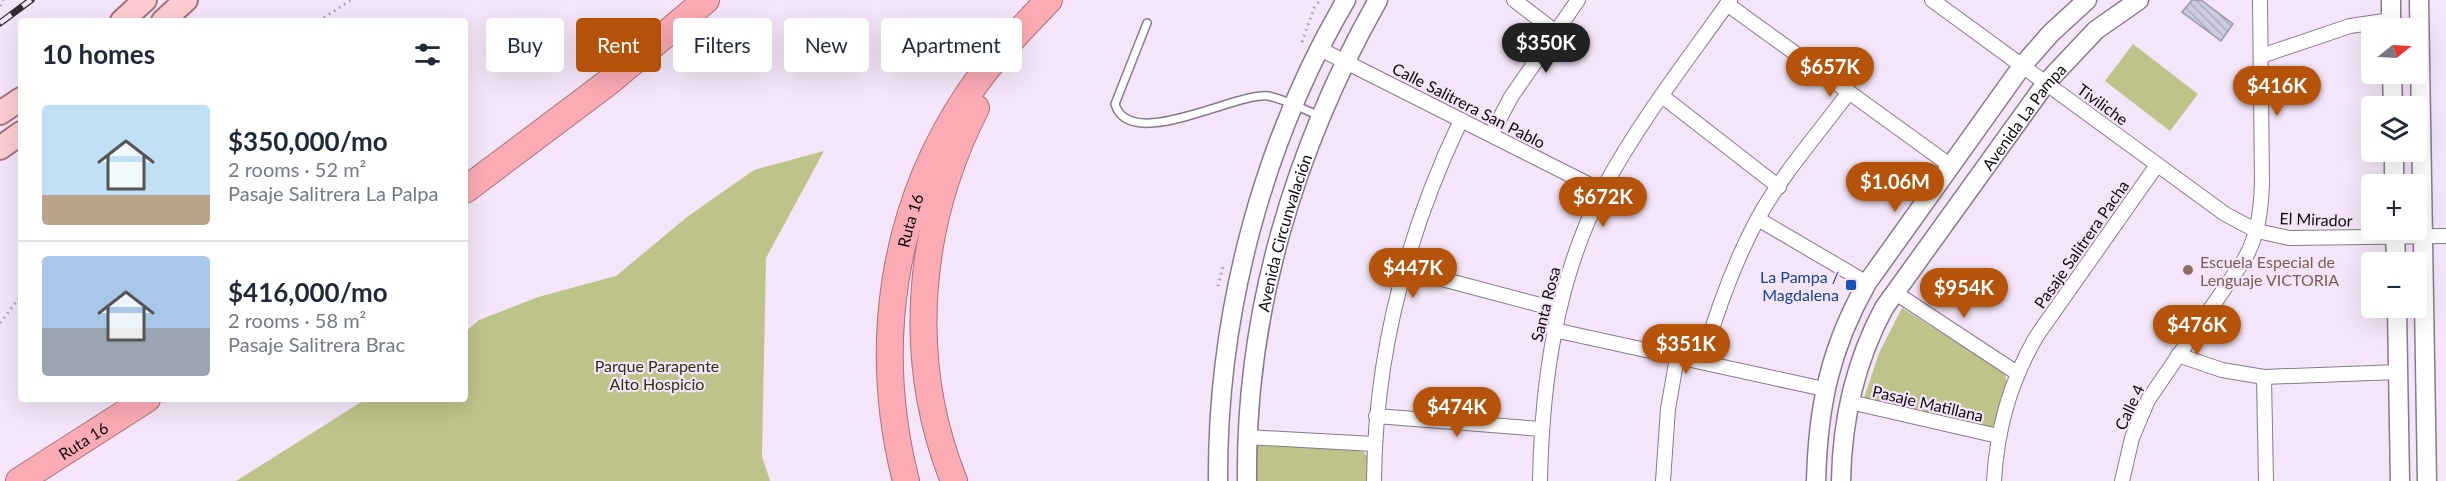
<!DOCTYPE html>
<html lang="en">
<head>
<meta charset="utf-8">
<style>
	body { margin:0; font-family:Lato,sans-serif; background:#f2f2f3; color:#1f2937; height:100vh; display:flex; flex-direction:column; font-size:22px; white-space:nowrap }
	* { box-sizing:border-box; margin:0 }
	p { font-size:20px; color:#747a83 }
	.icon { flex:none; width:33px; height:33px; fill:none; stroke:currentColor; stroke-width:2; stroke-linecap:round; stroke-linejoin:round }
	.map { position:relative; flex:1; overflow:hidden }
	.side { position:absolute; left:18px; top:18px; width:450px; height:384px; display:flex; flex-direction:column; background:#fff; border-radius:6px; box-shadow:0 6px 24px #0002 }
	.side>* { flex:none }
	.hud { position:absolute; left:486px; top:18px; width:570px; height:54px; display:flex; gap:12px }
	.needle { width:39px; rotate:72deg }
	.buttons { position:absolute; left:2361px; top:18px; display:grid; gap:12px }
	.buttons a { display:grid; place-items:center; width:66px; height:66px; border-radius:6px; background:#fff; box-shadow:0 6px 24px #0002; font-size:30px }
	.price { position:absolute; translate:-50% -51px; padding:0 14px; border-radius:21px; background:#b45309; color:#fff; font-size:20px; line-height:39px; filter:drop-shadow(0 2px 3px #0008) }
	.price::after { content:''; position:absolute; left:50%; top:36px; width:18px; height:14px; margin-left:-9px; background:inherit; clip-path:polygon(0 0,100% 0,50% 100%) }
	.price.active { background:#222; color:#fff }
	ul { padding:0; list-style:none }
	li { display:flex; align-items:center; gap:18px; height:150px; padding:0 24px }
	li+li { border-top:2px solid #e0e1e3 }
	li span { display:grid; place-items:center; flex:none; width:168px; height:120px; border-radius:6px; color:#555 }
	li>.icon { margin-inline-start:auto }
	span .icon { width:72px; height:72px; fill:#fffc; stroke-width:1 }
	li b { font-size:26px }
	h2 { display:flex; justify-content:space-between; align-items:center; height:72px; padding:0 24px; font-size:26px }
	.pill { padding:0 21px; border-radius:6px; background:#fff; box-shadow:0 6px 24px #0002; font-size:21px; line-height:54px }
	.pill.active { background:#b45309; color:#fff }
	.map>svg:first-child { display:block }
</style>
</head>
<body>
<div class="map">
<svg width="2446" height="481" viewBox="0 0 2446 481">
	<defs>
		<pattern id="building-back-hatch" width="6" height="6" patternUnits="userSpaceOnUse" patternTransform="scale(1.5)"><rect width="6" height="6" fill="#cdcbdf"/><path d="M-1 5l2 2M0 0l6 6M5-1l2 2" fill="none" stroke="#afadbe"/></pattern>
	</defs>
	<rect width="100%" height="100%" fill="#f4e6f8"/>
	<!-- green -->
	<g fill="#bec489">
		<path d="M2133 44 2198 94 2170 131 2105 81Z"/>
		<path d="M824 151 766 258 762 456 770 481H236L366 399H465V332L479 320 538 297 616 276 687 217 754 170Z"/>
		<path d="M1902 308 2005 373 2007 385 1996 424 1990 428 1864 398 1879 353Z"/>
		<path d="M1261 442 1361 449 1367 456 1368 481H1255V447Z"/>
	</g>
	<!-- building -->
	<path fill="url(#building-back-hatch)" stroke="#9a97ab" stroke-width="1.5" d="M2192 0H2201L2233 24 2221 41 2182 12Z"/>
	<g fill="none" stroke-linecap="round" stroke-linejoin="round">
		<!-- service casing -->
		<g stroke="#877b8b" stroke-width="10">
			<path id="service" d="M1147 23 1115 104C1129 153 1236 92 1268 96 1285 99 1304 110 1320 116"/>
		</g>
		<!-- minor casing -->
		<g stroke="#877b8b" stroke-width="16">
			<g id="minor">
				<path d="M1514 0 1556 32"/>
				<path d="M1932 0 2225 214 2257 231 2289 238 2446 236"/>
				<path d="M1727 4 1951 166"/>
				<path d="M1320 49 1602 191"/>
				<path d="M2261 56 2350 26 2391 20"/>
				<path d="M1662 96 1779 187"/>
				<path d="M1491 135 1511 97 1578 0"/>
				<path d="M1758 219 1867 283"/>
				<path d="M1404 269 1559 310"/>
				<path d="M1894 292 2017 373"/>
				<path d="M1554 330 1824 389"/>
				<path d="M2178 355 2222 370 2264 377 2398 372"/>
				<path d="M1702 362C1716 313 1733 265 1757 220 1782 174 1818 134 1849 92"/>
				<path d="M2264 377 2266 481"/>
				<path d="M1850 402 1998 436"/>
				<path d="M1376 416 1541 429"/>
				<path d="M1246 437 1374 444"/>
				<path d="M1374 481C1375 355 1407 233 1461 120"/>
				<path d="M1540 481C1542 381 1556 280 1603 189 1639 122 1686 62 1730 0"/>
				<path d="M1663 481 1668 409 1677 357"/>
				<path d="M1994 481C1997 428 2010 383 2036 337L2157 165"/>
				<path d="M2122 481 2132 438 2148 400 2244 260C2258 236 2261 211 2262 183L2260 0"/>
			</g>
		</g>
		<!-- tertiary casing -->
		<g stroke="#877b8b" stroke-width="21">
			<g id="tertiary">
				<path d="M2391 0V28"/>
				<path d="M2419 0 2427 481"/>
				<path d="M2392 74 2393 106"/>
				<path d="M2394 152V184"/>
				<path d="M2395 230 2396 262"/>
				<path d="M2397 308 2400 481"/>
				<path d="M1218 481C1217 315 1262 143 1346 0"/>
				<path id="s1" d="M1247 481C1245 312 1295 147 1378 0"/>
				<path d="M1816 481C1818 406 1830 348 1867 283L2022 66 2051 33 2087 0"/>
				<path id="s2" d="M1841 481C1842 420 1855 362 1884 308L2046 83 2096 30 2139 0"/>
			</g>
		</g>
		<!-- primary casing -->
		<g stroke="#a8727a" stroke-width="26">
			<g id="primary">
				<path d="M122 21 145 0"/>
				<path d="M163 21 186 0"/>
				<path d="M0 113 21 99"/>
				<path d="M0 148 21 133"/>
			</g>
		</g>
		<!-- motorway casing -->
		<g stroke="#a8727a" stroke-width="28">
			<g id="motorway">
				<path d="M465 190 610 81 706 0"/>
				<path id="s3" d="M19 481 147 399"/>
				<path id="s4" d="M906 481C872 348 891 208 969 93 992 59 1020 30 1049 0"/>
				<path d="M954 481C905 359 917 224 976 108"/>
			</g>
		</g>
		<!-- path -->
		<g stroke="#a79caa" stroke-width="3" stroke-dasharray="1.5 4.5" stroke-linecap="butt">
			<path d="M0 6 3 0"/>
			<path d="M319 21 351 0"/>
			<path d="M1302 42 1314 8 1320 0"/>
			<path d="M1218 286 1223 266"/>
			<path d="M0 323 21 296"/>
		</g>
		<!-- service -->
		<use href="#service" stroke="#fff" stroke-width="7"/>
		<!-- minor -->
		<use href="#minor" stroke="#fff" stroke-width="14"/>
		<!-- tertiary -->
		<use href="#tertiary" stroke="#fff" stroke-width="18"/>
		<!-- primary -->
		<use href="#primary" stroke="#fdcdd2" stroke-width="22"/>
		<!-- motorway -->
		<use href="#motorway" stroke="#fbabb4" stroke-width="26"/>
		<!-- rail casing -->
		<g stroke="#322b33" stroke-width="7">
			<path id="rail" d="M0 23 31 0"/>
		</g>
		<!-- rail -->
		<use href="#rail" stroke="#f4e6f8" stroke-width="4.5" stroke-dasharray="14" stroke-linecap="butt"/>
	</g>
	<!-- markers -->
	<circle fill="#8d6e63" stroke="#f4e6f8" stroke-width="2" cx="2188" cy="270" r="6"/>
	<rect fill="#1a4fb4" stroke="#f4e6f8" stroke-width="2" x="1845" y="279" width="12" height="12" rx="3"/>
	<g text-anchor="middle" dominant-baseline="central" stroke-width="4.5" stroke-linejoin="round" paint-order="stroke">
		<!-- street labels -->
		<g font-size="16" fill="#0e090f" stroke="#f4e6f8">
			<text transform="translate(2103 104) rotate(36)">Tiviliche</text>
			<text transform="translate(1469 105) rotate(27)">Calle Salitrera San Pablo</text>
			<text stroke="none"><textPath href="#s2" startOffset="417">Avenida La Pampa</textPath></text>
			<text transform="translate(2316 219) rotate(2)">El Mirador</text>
			<text stroke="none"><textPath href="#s4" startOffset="264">Ruta 16</textPath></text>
			<text stroke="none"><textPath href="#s1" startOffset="252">Avenida Circunvalación</textPath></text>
			<text transform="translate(2081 244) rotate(-55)">Pasaje Salitrera Pacha</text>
			<text transform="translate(1545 304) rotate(-76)">Santa Rosa</text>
			<text transform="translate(1928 403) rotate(13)">Pasaje Matillana</text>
			<text transform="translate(2129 407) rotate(-65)">Calle 4</text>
			<text stroke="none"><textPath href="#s3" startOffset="76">Ruta 16</textPath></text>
		</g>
		<!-- education labels -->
		<g font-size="16" fill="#785e54" stroke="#f4e6f8" text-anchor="start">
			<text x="2200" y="261">Escuela Especial de<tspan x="2200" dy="18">Lenguaje VICTORIA</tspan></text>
		</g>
		<!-- transit labels -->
		<g font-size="16" fill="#164399" stroke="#f4e6f8" text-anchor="end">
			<text x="1839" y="276">La Pampa /<tspan x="1839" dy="18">Magdalena</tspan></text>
		</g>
		<!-- park labels -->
		<g font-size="16" fill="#2f3211" stroke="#f4e6f8">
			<text x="657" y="365">Parque Parapente<tspan x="657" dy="18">Alto Hospicio</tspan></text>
		</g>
	</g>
</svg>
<div class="buttons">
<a><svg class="needle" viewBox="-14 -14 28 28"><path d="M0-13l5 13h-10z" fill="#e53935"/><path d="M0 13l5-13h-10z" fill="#747a83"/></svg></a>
<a><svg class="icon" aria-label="layers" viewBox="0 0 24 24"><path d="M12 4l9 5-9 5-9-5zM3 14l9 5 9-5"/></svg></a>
<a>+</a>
<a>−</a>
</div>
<b class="price active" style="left:1546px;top:74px">$350K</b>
<b class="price" style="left:1830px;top:98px">$657K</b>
<b class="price" style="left:2277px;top:117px">$416K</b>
<b class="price" style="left:1895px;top:213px">$1.06M</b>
<b class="price" style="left:1603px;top:228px">$672K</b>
<b class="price" style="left:1413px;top:299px">$447K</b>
<b class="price" style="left:1964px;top:319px">$954K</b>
<b class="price" style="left:2197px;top:356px">$476K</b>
<b class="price" style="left:1686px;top:375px">$351K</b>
<b class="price" style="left:1457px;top:438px">$474K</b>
<div class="hud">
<a class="pill">Buy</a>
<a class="pill active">Rent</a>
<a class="pill">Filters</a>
<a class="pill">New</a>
<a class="pill">Apartment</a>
</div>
<section class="side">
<h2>10 homes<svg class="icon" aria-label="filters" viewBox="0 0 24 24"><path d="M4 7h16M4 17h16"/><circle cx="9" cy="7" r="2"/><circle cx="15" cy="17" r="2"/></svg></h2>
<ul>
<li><span style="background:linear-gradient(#bfe0f5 75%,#b9a48a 0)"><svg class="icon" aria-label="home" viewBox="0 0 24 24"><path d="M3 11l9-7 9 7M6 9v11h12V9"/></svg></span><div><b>$350,000/mo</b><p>2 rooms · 52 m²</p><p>Pasaje Salitrera La Palpa</p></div></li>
<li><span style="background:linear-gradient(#a9c7e8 60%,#9aa5b1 0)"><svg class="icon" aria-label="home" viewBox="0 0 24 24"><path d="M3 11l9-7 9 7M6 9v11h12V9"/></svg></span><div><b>$416,000/mo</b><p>2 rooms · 58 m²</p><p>Pasaje Salitrera Brac</p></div></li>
</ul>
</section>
</div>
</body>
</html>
